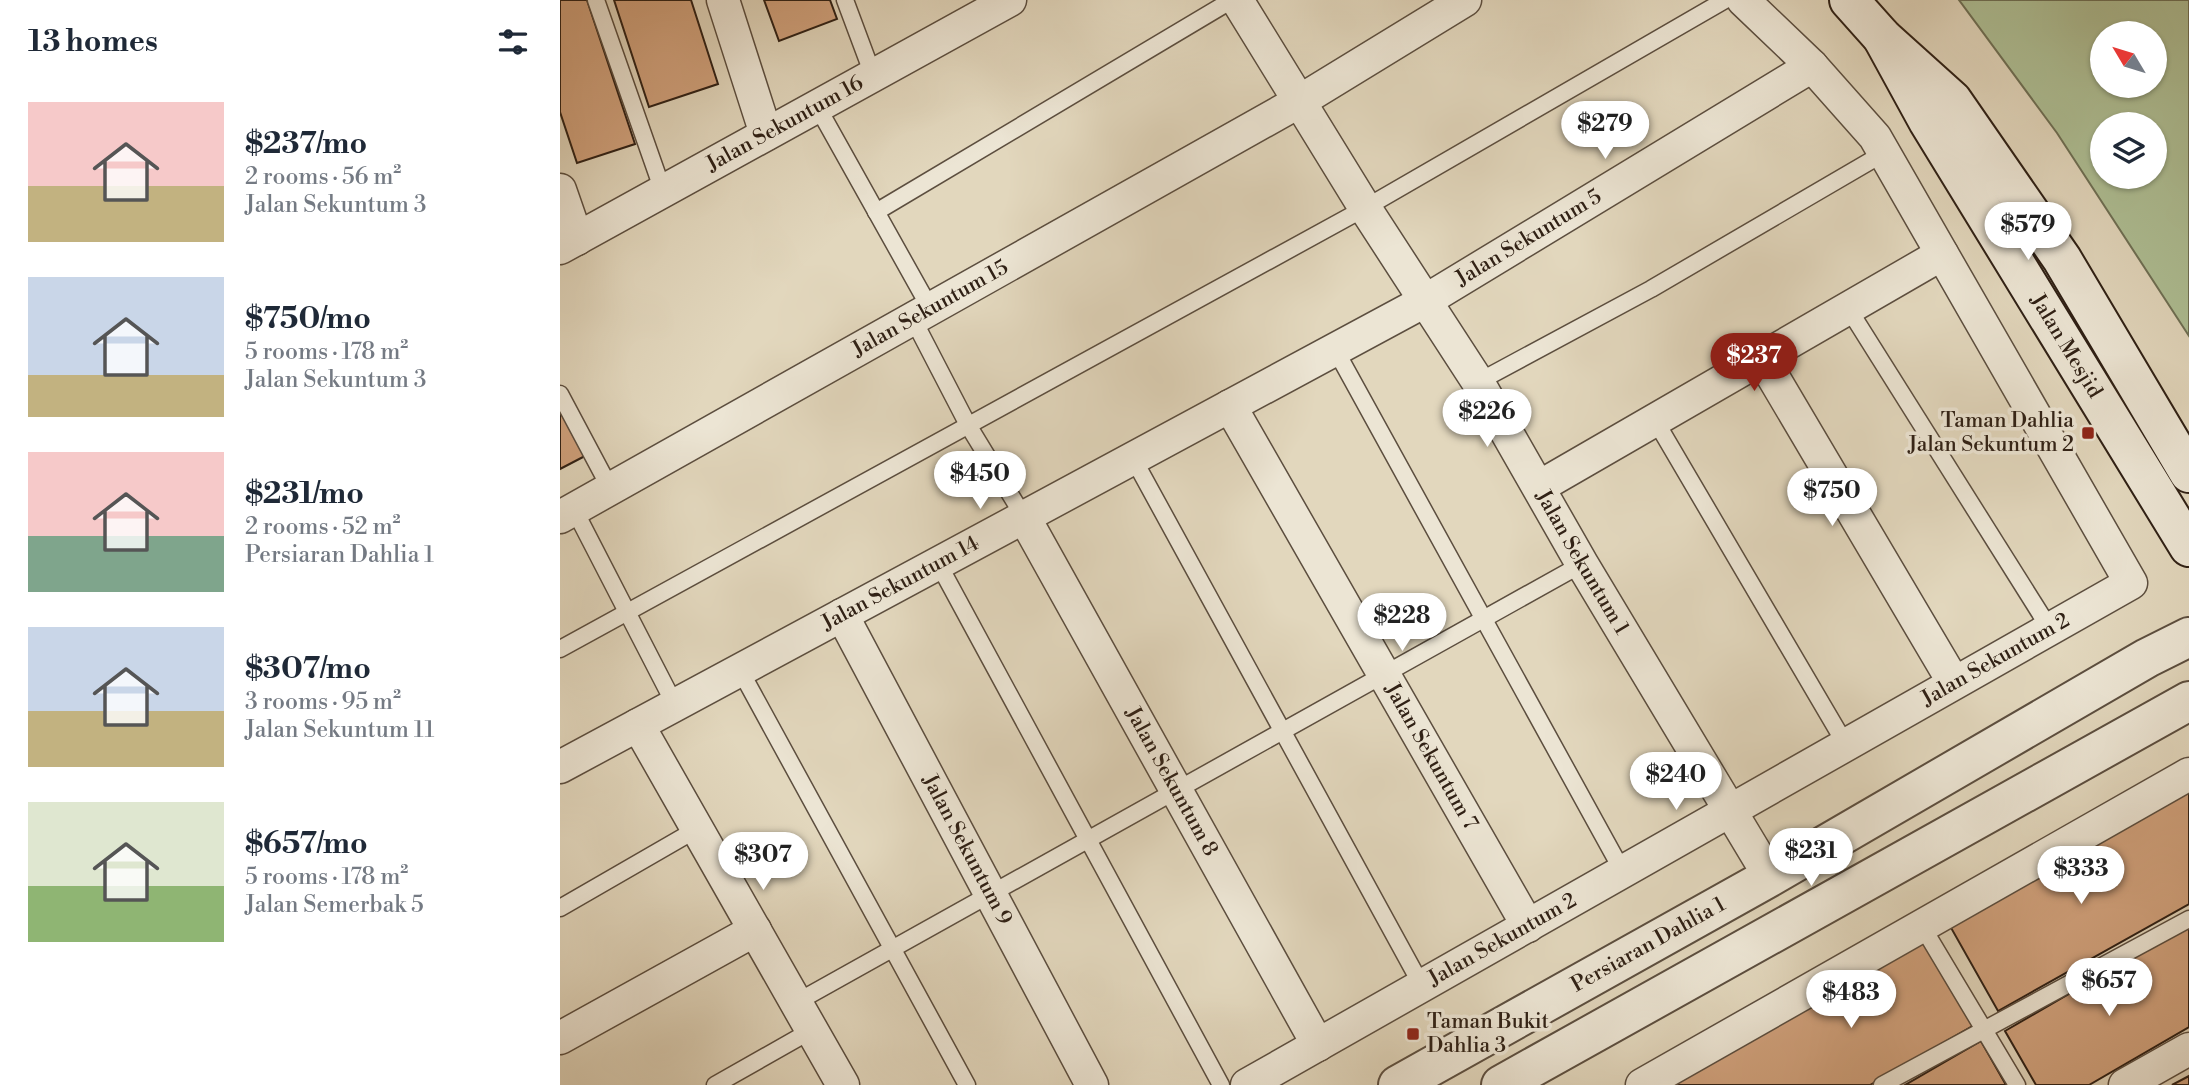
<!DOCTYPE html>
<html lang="en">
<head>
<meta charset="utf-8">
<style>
	body { margin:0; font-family:"Libre Bodoni",serif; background:#f2f2f3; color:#1f2937; height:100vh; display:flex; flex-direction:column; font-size:26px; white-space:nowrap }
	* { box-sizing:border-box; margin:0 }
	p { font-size:23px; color:#747a83 }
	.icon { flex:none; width:38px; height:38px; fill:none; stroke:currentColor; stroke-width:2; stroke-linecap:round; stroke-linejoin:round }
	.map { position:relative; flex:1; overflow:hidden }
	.side { display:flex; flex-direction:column; background:#fff; width:560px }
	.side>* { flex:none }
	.needle { width:46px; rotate:308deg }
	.tools { position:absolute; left:1530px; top:21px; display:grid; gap:14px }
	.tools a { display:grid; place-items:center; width:77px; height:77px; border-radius:50%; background:#fff; box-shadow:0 2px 5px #0004; font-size:35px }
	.price { position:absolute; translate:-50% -60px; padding:0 16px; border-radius:24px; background:#fff; color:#222; font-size:23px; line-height:46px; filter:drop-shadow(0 2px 4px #0008) }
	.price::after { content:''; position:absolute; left:50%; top:42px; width:21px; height:16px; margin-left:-10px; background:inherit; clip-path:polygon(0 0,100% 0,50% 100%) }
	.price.on { background:#8f2418; color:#fff }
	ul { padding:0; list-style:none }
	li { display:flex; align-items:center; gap:21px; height:175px; padding:0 28px }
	li span { display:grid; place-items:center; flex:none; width:196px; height:140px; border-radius:0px; color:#555 }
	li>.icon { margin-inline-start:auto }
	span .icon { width:84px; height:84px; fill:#fffc; stroke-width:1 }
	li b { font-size:30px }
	h2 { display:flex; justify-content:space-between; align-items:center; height:84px; padding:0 28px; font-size:30px }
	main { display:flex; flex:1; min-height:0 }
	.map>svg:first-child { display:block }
</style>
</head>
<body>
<main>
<section class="side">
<h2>13 homes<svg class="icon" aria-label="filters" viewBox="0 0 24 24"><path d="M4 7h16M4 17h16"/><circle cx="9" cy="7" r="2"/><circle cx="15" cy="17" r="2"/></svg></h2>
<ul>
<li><span style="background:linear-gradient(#f6c9c9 60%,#c2b280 0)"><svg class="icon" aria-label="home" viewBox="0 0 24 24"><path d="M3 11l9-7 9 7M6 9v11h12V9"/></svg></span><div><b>$237/mo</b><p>2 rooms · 56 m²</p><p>Jalan Sekuntum 3</p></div></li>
<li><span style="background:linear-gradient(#c9d6e8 70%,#c2b280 0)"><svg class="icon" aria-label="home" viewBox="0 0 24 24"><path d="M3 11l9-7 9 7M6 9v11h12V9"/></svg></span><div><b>$750/mo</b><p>5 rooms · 178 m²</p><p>Jalan Sekuntum 3</p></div></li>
<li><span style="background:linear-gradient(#f6c9c9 60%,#7fa58c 0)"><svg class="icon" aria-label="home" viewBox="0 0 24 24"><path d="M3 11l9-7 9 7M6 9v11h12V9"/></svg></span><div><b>$231/mo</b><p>2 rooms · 52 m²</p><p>Persiaran Dahlia 1</p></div></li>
<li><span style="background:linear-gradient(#c9d6e8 60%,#c2b280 0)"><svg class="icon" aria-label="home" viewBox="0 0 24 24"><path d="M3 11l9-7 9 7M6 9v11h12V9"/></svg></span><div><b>$307/mo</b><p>3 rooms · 95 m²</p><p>Jalan Sekuntum 11</p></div></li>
<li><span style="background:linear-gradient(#dfe7d0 60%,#8fb573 0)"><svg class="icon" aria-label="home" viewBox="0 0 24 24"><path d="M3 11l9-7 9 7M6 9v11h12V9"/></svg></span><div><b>$657/mo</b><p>5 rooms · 178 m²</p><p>Jalan Semerbak 5</p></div></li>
</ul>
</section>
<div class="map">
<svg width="1629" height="1085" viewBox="0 0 1629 1085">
	<rect width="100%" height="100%" fill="#e2d7bd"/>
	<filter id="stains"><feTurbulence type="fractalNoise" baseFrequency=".00286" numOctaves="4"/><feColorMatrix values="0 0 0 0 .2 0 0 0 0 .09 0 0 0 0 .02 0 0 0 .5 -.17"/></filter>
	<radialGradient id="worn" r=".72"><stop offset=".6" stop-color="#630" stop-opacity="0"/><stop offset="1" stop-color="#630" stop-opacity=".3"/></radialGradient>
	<!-- pitch -->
	<path fill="#aebf95" stroke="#6e7055" stroke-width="2" fill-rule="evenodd" d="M1399 0H1629V336L1497 133ZM1542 33H1594V86H1542ZM1542 124H1594V177H1542Z"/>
	<!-- building -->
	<g fill="#d1a27d" stroke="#2f2015" stroke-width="2">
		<path d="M0 0H27L75 144 17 163 0 112Z"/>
		<path d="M54 0H131L158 84 89 107Z"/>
		<path d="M204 0H270L277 19 219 41Z"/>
		<path d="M0 411 25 456 0 469Z"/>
		<path d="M1629 792V904L1438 1011 1390 926Z"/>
		<path d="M1629 924V1027L1529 1085H1476L1445 1031Z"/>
		<path d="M1367 937 1416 1024 1310 1085H1108Z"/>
		<path d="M1421 1041 1446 1085H1345Z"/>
		<path d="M1629 1076V1085H1612Z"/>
	</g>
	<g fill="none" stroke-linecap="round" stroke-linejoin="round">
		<!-- service casing -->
		<g stroke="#5c4e3f" stroke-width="19">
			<g id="service">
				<path d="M36 0 103 191"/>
				<path d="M285 0 313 75"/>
				<path d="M257 106 370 308"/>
				<path d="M316 212 672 0"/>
				<path d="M1288 308 1490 629"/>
				<path d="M352 317 408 425 464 517"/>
				<path d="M775 349 1063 872"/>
				<path d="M918 382 1091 289 1324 153"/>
				<path d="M0 394 50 488"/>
				<path d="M1095 420 1286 745"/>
				<path d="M573 458 862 986"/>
				<path d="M14 509 115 705"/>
				<path d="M378 563 661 1085"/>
				<path d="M0 649 805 208 1165 0"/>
				<path d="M180 670 407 1085"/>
				<path d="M0 908 137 829"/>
				<path d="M1362 926 1457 1085"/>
				<path d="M237 1002 1022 564"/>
				<path d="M155 1085 252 1030"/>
				<path d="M1322 1085 1629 919"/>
			</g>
		</g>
		<!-- minor casing -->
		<g stroke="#5c4e3f" stroke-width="35">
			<g id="minor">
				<path d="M163 0 206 134"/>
				<path id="s1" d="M677 0 805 208 918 382 1022 564 1210 877"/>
				<path d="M0 190 17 239"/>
				<path id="s2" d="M0 248 450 0"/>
				<path d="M1202 358 1387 671"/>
				<path id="s3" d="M670 406 968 926"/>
				<path d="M979 487 1382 254"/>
				<path id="s4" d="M0 517 740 101 905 0"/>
				<path id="s5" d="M464 517 758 1045"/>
				<path id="s6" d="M282 615 532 1085"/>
				<path d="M78 725 283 1085"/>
				<path id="s7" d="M0 767 865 301 1252 66"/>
				<path d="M0 1038 195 930"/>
				<path id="s8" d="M687 1085 1571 583 1315 137 1252 66 1183 0"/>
				<path d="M1082 1085 1629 774"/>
				<path d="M1565 1085 1629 1049"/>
			</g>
		</g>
		<!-- tertiary casing -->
		<g stroke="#5c4e3f" stroke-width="42">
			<g id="tertiary">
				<path id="s9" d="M838 1085 1210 877 1587 658 1629 637"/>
				<path d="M941 1085 1629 701"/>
			</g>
		</g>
		<!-- secondary casing -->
		<g stroke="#2f2015" stroke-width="42">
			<g id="secondary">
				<path d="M1289 0 1322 37 1392 100 1502 259 1629 473"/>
				<path id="s10" d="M1322 37 1368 121 1629 547"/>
			</g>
		</g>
		<!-- service -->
		<use href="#service" stroke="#ece5d4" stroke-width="16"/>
		<!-- minor -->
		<use href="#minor" stroke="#ece5d4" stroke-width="32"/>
		<!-- tertiary -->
		<use href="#tertiary" stroke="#ece5d4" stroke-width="38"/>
		<!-- secondary -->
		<use href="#secondary" stroke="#ece5d4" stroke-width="38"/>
	</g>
	<!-- markers -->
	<g fill="#8f2418" stroke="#ece5d4" stroke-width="2.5">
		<rect x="1521" y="426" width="14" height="14" rx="3.5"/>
		<rect x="846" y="1027" width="14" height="14" rx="3.5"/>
	</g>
	<g text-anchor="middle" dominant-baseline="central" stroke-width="7" stroke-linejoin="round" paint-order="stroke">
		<!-- street labels -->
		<g font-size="21" fill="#2f2015" stroke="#ece5d4">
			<text stroke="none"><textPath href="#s2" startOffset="257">Jalan Sekuntum 16</textPath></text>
			<text stroke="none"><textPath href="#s7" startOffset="1104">Jalan Sekuntum 5</textPath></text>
			<text stroke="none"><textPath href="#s4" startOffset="425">Jalan Sekuntum 15</textPath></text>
			<text stroke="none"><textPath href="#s10" startOffset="360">Jalan Mesjid</textPath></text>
			<text stroke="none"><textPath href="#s1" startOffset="660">Jalan Sekuntum 1</textPath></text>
			<text stroke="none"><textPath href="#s7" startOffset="387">Jalan Sekuntum 14</textPath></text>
			<text stroke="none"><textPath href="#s8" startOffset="861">Jalan Sekuntum 2</textPath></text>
			<text stroke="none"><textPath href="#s3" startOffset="404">Jalan Sekuntum 7</textPath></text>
			<text stroke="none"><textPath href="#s5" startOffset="303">Jalan Sekuntum 8</textPath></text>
			<text stroke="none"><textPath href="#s6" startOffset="266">Jalan Sekuntum 9</textPath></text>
			<text stroke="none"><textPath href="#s8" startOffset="294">Jalan Sekuntum 2</textPath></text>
			<text stroke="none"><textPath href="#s9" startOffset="287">Persiaran Dahlia 1</textPath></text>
		</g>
		<!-- poi labels -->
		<g font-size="21" fill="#2f2015" stroke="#ece5d4" text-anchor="end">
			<text x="1514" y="421">Taman Dahlia<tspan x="1514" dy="24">Jalan Sekuntum 2</tspan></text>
			<text x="867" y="1022" text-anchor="start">Taman Bukit<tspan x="867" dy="24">Dahlia 3</tspan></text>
		</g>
	</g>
	<rect width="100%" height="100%" filter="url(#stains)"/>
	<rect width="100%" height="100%" fill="url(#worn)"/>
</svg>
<div class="tools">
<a><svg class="needle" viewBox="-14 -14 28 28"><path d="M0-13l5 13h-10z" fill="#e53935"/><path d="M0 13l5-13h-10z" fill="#747a83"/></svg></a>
<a><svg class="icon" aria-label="layers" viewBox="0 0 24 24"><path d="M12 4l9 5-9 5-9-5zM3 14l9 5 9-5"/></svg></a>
</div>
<b class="price" style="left:1045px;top:161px">$279</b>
<b class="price" style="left:1468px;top:262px">$579</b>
<b class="price on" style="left:1194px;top:393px">$237</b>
<b class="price" style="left:927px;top:449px">$226</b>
<b class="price" style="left:420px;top:511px">$450</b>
<b class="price" style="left:1272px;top:528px">$750</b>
<b class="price" style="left:842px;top:653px">$228</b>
<b class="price" style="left:1116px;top:812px">$240</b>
<b class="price" style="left:1251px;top:888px">$231</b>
<b class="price" style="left:203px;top:892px">$307</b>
<b class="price" style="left:1521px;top:906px">$333</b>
<b class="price" style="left:1549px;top:1018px">$657</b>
<b class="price" style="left:1291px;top:1030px">$483</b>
</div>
</main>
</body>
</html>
